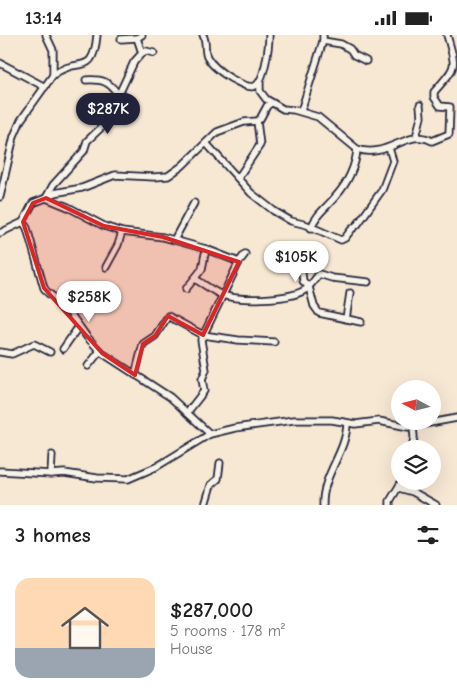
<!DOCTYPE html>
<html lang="en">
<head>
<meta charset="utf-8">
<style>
	body { margin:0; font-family:"Comic Neue",sans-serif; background:#f6f6f6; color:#222; height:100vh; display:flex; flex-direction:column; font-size:19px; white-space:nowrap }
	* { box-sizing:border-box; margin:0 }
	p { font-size:16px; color:#767676 }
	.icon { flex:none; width:28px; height:28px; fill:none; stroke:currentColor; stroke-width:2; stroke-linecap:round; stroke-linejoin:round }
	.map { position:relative; height:470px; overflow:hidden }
	.side { display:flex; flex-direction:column; background:#fff; flex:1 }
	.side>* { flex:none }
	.needle { width:32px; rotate:277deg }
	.tools { position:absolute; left:391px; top:345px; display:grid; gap:10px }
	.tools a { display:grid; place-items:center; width:50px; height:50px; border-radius:50%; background:#fff; box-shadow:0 5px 20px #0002; font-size:25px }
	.price { position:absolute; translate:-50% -42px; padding:0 11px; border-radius:18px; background:#fff; color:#222; font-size:16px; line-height:32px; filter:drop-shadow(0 1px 2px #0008) }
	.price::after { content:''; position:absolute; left:50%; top:30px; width:15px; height:11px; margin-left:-8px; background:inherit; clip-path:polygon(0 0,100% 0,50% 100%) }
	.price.selected { background:#22223b; color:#fff }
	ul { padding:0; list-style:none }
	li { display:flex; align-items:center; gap:15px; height:125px; padding:0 15px }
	li span { display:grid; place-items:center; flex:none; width:140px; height:100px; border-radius:15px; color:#555 }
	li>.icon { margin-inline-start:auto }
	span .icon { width:60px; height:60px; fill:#fffc; stroke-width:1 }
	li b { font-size:21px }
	h2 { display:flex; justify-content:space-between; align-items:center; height:60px; padding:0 15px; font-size:21px }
	.status { display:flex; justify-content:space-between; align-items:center; height:35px; padding:0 25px; background:#fff; direction:ltr }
	.status svg { height:14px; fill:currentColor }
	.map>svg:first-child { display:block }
</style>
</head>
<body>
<div class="status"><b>13:14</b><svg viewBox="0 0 49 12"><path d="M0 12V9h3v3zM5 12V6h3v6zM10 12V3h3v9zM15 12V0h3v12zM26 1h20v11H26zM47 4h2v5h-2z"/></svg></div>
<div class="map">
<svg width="457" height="470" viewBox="0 0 457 470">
	<rect width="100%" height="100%" fill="#f7e8d4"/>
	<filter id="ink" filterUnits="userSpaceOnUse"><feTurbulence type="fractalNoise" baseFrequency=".02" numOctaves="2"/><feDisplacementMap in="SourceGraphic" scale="10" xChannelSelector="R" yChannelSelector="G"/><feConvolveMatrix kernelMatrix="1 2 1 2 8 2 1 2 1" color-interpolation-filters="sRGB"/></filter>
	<g filter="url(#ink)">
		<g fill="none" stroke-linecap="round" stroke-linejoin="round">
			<!-- minor casing -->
			<g stroke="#22223b" stroke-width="9">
				<g id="minor">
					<path d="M203 0C207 7 204 15 207 22 212 31 222 38 230 43 236 46 248 54 255 51 265 46 269 10 269 0"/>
					<path d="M121 4 137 3"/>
					<path d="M323 6 341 9 350 14 354 20 366 26"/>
					<path d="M142 18 137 3 142 0"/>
					<path d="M0 28 45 52"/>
					<path d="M53 40C79 20 93 44 97 0"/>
					<path d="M86 45C101 44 110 46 118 60"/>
					<path d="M260 47V56L266 64 283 74 294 75 318 82 357 114C387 125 409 92 432 106L449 99 450 72 440 71 434 62V57C457 30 457 35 447 0"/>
					<path d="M301 76 323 6V0"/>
					<path d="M416 102 421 82 420 70"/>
					<path d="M206 108 251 158 274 176 291 186 307 190 341 205 345 203 351 195 358 189 382 155 393 126 389 113"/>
					<path d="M238 143 260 110 257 86"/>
					<path d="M0 162 14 101 21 85 53 40V15L46 0"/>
					<path d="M46 163 54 158 82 153 115 140 154 142 168 141 182 131 217 97 244 87 257 86 260 84 267 71 271 68"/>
					<path d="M46 163 53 150 84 116 87 106 105 89 134 27 142 18 146 16 154 18"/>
					<path d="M23 187 33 168 46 163 68 172 104 191 122 197 163 202 206 214 202 234 186 254"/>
					<path d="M311 193C316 179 327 172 336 161 347 149 356 131 357 114"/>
					<path d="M0 198 23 187 27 193 44 253 48 258 59 266 69 277 87 302 102 318 170 362 210 399"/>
					<path d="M174 205 194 168"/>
					<path d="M206 214 239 227"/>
					<path d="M301 231 303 246 309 252 314 271 319 278 361 287"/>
					<path d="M106 232 118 210 122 197"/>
					<path d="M195 244C204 249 212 256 222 260 240 266 286 265 303 256 310 253 314 245 319 239L332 243 368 247"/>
					<path d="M346 284 350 258"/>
					<path d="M63 314 79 291"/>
					<path d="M0 317 12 319 34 309 50 317"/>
					<path d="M88 331 100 316"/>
					<path d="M135 340 143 309 155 301 168 281 203 300 238 305 274 307"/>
					<path d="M187 378 204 356 202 344 206 335 201 305 239 227 245 219"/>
					<path d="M412 414 414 402 413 391"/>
					<path d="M0 436 51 439 64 438 97 443 128 444 156 432 210 399 235 393 294 385H332L355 389 379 386 408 392 457 383"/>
					<path d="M51 439 52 420"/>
					<path d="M399 453 413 457 436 470"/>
					<path d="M205 470 211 450 218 444 220 428"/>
					<path d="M323 470C322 440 346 418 347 389"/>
					<path d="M390 470V466L402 446"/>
				</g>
			</g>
			<!-- minor -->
			<use href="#minor" stroke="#f7f3e8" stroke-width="5.5"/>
		</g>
	</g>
	<!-- marked area -->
	<path fill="#d62828" fill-opacity="0.2" stroke="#d62828" stroke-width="4" stroke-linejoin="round" d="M46 163 104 191 163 202 239 227 203 300 168 281 155 301 143 309 135 340 102 318 44 253 23 187 33 168Z"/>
</svg>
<div class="tools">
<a><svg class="needle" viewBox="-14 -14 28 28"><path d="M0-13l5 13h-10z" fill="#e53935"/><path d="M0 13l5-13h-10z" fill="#767676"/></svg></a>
<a><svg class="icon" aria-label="layers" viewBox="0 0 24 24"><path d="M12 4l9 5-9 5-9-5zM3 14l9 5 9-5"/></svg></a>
</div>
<b class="price selected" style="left:108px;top:100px">$287K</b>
<b class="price" style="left:296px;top:248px">$105K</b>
<b class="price" style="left:89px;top:288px">$258K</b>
</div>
<section class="side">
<h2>3 homes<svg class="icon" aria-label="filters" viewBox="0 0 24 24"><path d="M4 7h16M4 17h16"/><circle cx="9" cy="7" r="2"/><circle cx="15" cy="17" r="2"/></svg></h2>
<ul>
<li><span style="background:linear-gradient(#ffd9b3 70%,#9aa5b1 0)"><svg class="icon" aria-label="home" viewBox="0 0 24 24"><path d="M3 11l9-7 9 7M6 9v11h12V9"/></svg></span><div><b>$287,000</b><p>5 rooms · 178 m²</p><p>House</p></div></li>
</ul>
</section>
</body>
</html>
